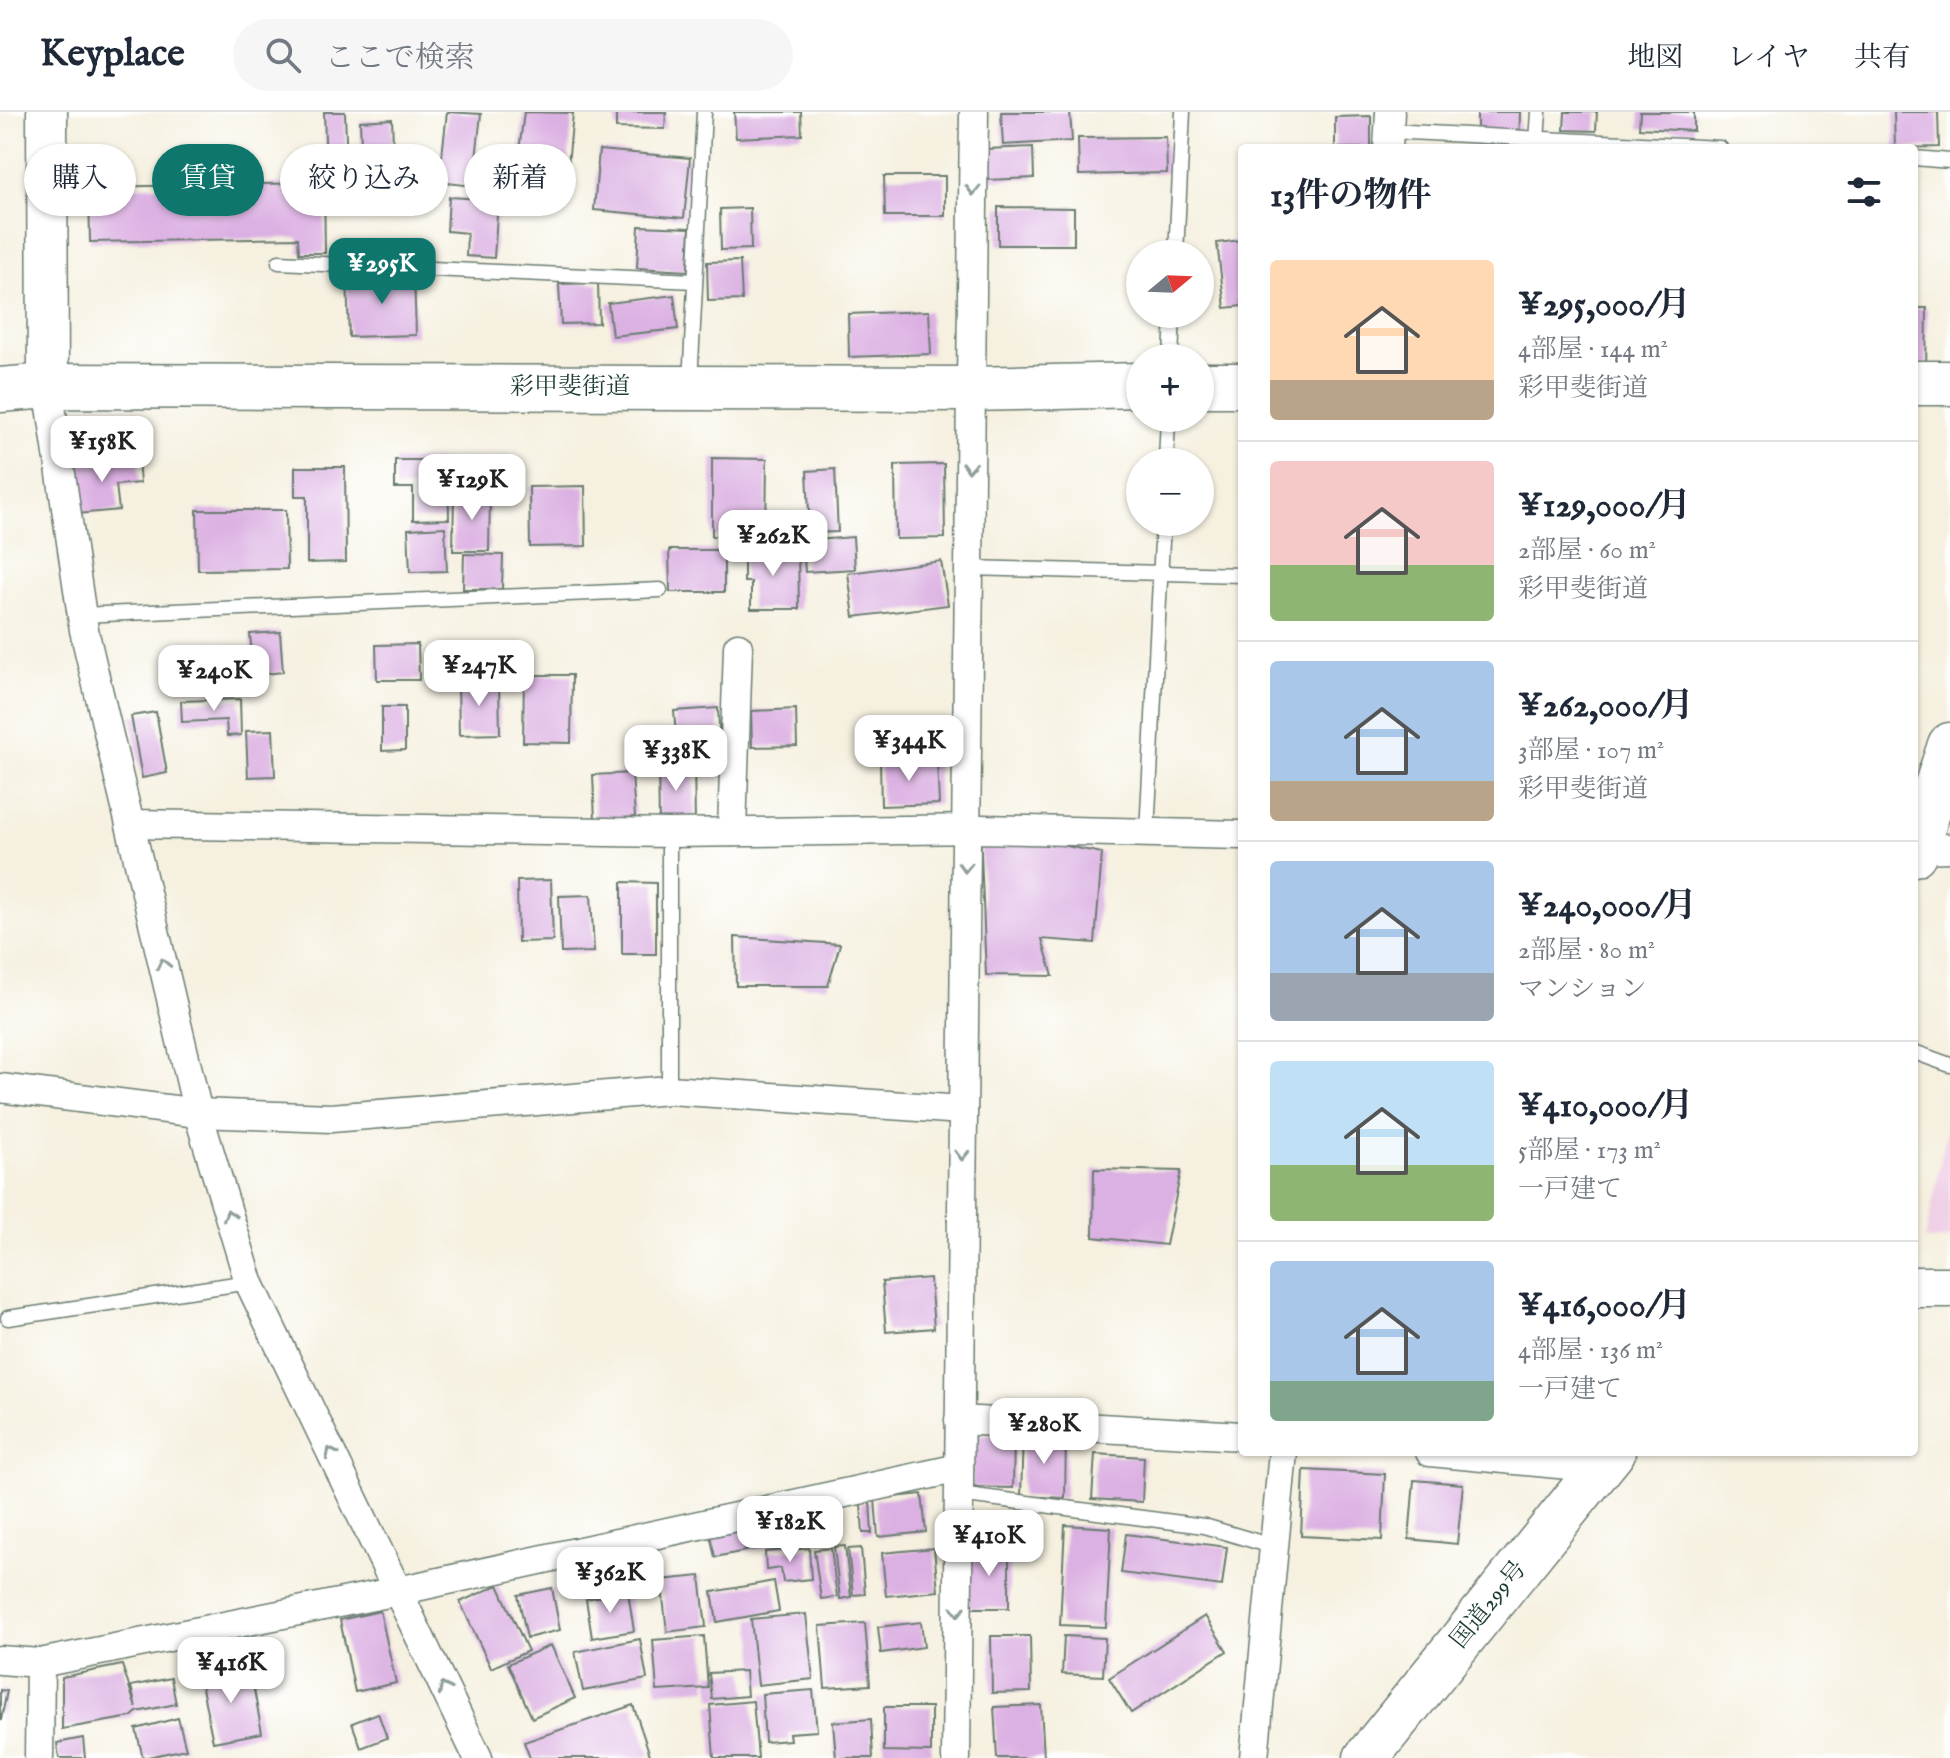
<!DOCTYPE html>
<html lang="ja">
<head>
<meta charset="utf-8">
<style>
	body { margin:0; font-family:"IM FELL English","Noto Serif JP",serif; background:#f6f6f7; color:#1f2937; height:100vh; display:flex; flex-direction:column; font-size:30px; white-space:nowrap }
	* { box-sizing:border-box; margin:0 }
	p { font-size:26px; color:#747a83 }
	.icon { flex:none; width:44px; height:44px; fill:none; stroke:currentColor; stroke-width:2; stroke-linecap:round; stroke-linejoin:round }
	.map { position:relative; flex:1; overflow:hidden }
	.side { position:absolute; left:1238px; top:32px; width:680px; height:1312px; display:flex; flex-direction:column; background:#fff; border-radius:8px; box-shadow:0 2px 6px #0004 }
	.side>* { flex:none }
	.top-card { position:absolute; left:24px; top:32px; width:760px; height:72px; display:flex; gap:16px }
	.needle { width:52px; rotate:71deg }
	.tools { position:absolute; left:1126px; top:128px; display:grid; gap:16px }
	.tools a { display:grid; place-items:center; width:88px; height:88px; border-radius:50%; background:#fff; box-shadow:0 2px 6px #0004; font-size:40px }
	.price { position:absolute; translate:-50% -68px; padding:0 18px; border-radius:16px; background:#fff; color:#222; font-size:26px; line-height:52px; filter:drop-shadow(0 2px 4px #0008) }
	.price::after { content:''; position:absolute; left:50%; top:48px; width:24px; height:18px; margin-left:-12px; background:inherit; clip-path:polygon(0 0,100% 0,50% 100%) }
	.price.current { background:#0f766e; color:#fff }
	ul { padding:0; list-style:none }
	li { display:flex; align-items:center; gap:24px; height:200px; padding:0 32px }
	li+li { border-top:2px solid #e0e1e3 }
	li span { display:grid; place-items:center; flex:none; width:224px; height:160px; border-radius:8px; color:#555 }
	li>.icon { margin-inline-start:auto }
	span .icon { width:96px; height:96px; fill:#fffc; stroke-width:1 }
	li b { font-size:34px }
	h2 { display:flex; justify-content:space-between; align-items:center; height:96px; padding:0 32px; font-size:34px }
	.tag { padding:0 28px; border-radius:36px; background:#fff; box-shadow:0 2px 6px #0004; font-size:28px; line-height:72px }
	.tag.current { background:#0f766e; color:#fff }
	header { display:flex; align-items:center; gap:48px; box-sizing:border-box; height:112px; padding:0 40px; background:#fff; border-bottom:2px solid #e0e1e3 }
	header strong { font-size:38px }
	nav { display:flex; gap:44px; margin-inline-start:auto; font-size:28px }
	.search { width:560px; height:72px; background:#f6f6f7; display:flex; align-items:center; gap:20px; box-sizing:border-box; padding:0 28px; border-radius:44px; color:#747a83; font-size:30px }
	.map>svg:first-child { display:block }
</style>
</head>
<body>
<header>
<strong>Keyplace</strong>
<div class="search"><svg class="icon" aria-label="search" viewBox="0 0 24 24"><circle cx="10" cy="10" r="6"/><path d="M15 15l6 6"/></svg>ここで検索</div>
<nav><a>地図</a><a>レイヤ</a><a>共有</a></nav>
</header>
<div class="map">
<svg width="1950" height="1646" viewBox="0 0 1950 1646">
	<rect width="100%" height="100%" fill="#fff"/>
	<filter id="ink" filterUnits="userSpaceOnUse"><feTurbulence type="fractalNoise" baseFrequency=".0125" numOctaves="2"/><feDisplacementMap in="SourceGraphic" scale="16" xChannelSelector="R" yChannelSelector="G"/><feConvolveMatrix kernelMatrix="1 2 1 2 8 2 1 2 1" color-interpolation-filters="sRGB"/></filter>
	<filter id="wash" filterUnits="userSpaceOnUse"><feTurbulence type="fractalNoise" baseFrequency=".006" numOctaves="4" result="noise"/><feDisplacementMap in="SourceGraphic" scale="32" xChannelSelector="R" yChannelSelector="G"/><feGaussianBlur stdDeviation="1.8" result="paint"/><feColorMatrix in="noise" values="0 0 0 0 0 0 0 0 0 0 0 0 0 0 0 0 0 1.4 0 .05"/><feComposite in="paint" operator="in"/></filter>
	<g filter="url(#wash)">
		<rect width="100%" height="100%" fill="#f5f0df"/>
		<!-- built -->
		<path fill="#efd0e6" d="M1950 1000V1127L1925 1128Z"/>
		<g id="blocks">
			<!-- building -->
			<g fill="#dbb0e2">
				<path d="M324 0H345L347 54 326 55Z"/>
				<path d="M447 0 481 2 473 74 439 70Z"/>
				<path d="M524 0 573 1 568 53 518 47Z"/>
				<path d="M616 0H666L665 17 616 16Z"/>
				<path d="M734 0H801L802 23 736 26Z"/>
				<path d="M1001 0H1070L1072 29 1003 33Z"/>
				<path d="M1477 0H1520L1519 36H1477Z"/>
				<path d="M1565 0H1597L1596 19 1564 18Z"/>
				<path d="M1640 0H1694V19L1639 16Z"/>
				<path d="M1894 0H1938L1939 35 1895 36Z"/>
				<path d="M1371 4V36H1335V5Z"/>
				<path d="M392 7 395 79 363 81 360 9Z"/>
				<path d="M1166 25 1167 61 1079 63 1078 26Z"/>
				<path d="M1033 35 1034 66 987 68 986 37Z"/>
				<path d="M599 38 690 46 684 106 594 98Z"/>
				<path d="M884 64H945V104H885Z"/>
				<path d="M324 71 325 141H299L298 126 90 130 89 75Z"/>
				<path d="M449 85 498 88 494 146 466 144 467 121 447 119Z"/>
				<path d="M998 95 1074 96V133H998Z"/>
				<path d="M750 96 751 137 721 138 720 97Z"/>
				<path d="M639 114 690 116 688 159 637 156Z"/>
				<path d="M1242 128V194L1225 196 1217 131Z"/>
				<path d="M740 149 742 188 708 189 707 150Z"/>
				<path d="M414 162 416 223 349 225 347 164Z"/>
				<path d="M598 171 599 211 561 212 559 172Z"/>
				<path d="M674 183 678 217 612 224 608 191Z"/>
				<path d="M1914 196H1927L1926 261 1914 260Z"/>
				<path d="M929 199 931 242 849 245 848 202Z"/>
				<path d="M712 346 767 347 766 425 712 424Z"/>
				<path d="M138 347 140 371 116 373 119 398 77 402 72 353Z"/>
				<path d="M395 348H448L449 407 413 408V376H395Z"/>
				<path d="M944 352 945 426 896 427 895 353Z"/>
				<path d="M295 355H345L346 450 307 451V384H295Z"/>
				<path d="M835 357 838 420 810 421 807 359Z"/>
				<path d="M585 374 586 434 530 435 529 375Z"/>
				<path d="M454 382H490L489 439H453Z"/>
				<path d="M197 398H286L287 457 198 458Z"/>
				<path d="M445 415 447 459 410 460 408 417Z"/>
				<path d="M853 425 855 457 805 460 803 429Z"/>
				<path d="M744 436H798L799 497H751V470H744Z"/>
				<path d="M669 438H724V480H670Z"/>
				<path d="M464 442 503 443 502 477H463Z"/>
				<path d="M941 449 948 493 854 505 848 461Z"/>
				<path d="M280 520 283 560 254 563 250 522Z"/>
				<path d="M418 532 419 568H377L376 533Z"/>
				<path d="M524 563H572L571 631 523 630Z"/>
				<path d="M499 569 500 622 459 623 458 570Z"/>
				<path d="M240 587 241 623 227 624 226 608 182 610 181 589Z"/>
				<path d="M382 595H405V638L382 639Z"/>
				<path d="M718 596 720 633 677 636 674 599Z"/>
				<path d="M796 597 797 634 752 635 751 599Z"/>
				<path d="M156 600 167 661 142 666 131 604Z"/>
				<path d="M273 618 275 664 248 665 246 619Z"/>
				<path d="M937 648 939 692 881 694 880 650Z"/>
				<path d="M658 649H694L695 712 659 713Z"/>
				<path d="M632 661 635 705 595 708 593 663Z"/>
				<path d="M980 717 1102 741 1095 831 1042 827 1053 864 986 863Z"/>
				<path d="M551 768 553 829 518 830 517 769Z"/>
				<path d="M622 770 656 771V842H622Z"/>
				<path d="M591 783 594 840 561 841 559 784Z"/>
				<path d="M735 825 840 832 828 874H736Z"/>
				<path d="M1094 1057 1181 1059 1166 1133 1093 1125Z"/>
				<path d="M930 1166 934 1216 886 1220 882 1170Z"/>
				<path d="M1023 1322 1066 1324 1065 1386 1021 1384Z"/>
				<path d="M973 1323 1014 1324 1013 1376 972 1375Z"/>
				<path d="M1095 1342 1144 1345 1142 1390 1092 1387Z"/>
				<path d="M1304 1358 1385 1362 1382 1428 1301 1424Z"/>
				<path d="M1414 1368 1463 1372 1457 1432 1409 1427Z"/>
				<path d="M922 1382 926 1420 878 1425 875 1387Z"/>
				<path d="M870 1390 872 1421H863L861 1391Z"/>
				<path d="M802 1399 807 1429 768 1436 763 1405Z"/>
				<path d="M758 1408 765 1435 715 1445 709 1418Z"/>
				<path d="M1065 1413 1111 1416 1106 1515 1060 1513Z"/>
				<path d="M1126 1422 1227 1435 1222 1474 1121 1461Z"/>
				<path d="M845 1434 851 1485 840 1487 834 1435Z"/>
				<rect x="969" y="1435" width="40" height="61"/>
				<path d="M809 1436 811 1467 783 1470 781 1456 766 1458 765 1440Z"/>
				<path d="M831 1436 837 1485 821 1487 814 1438Z"/>
				<path d="M861 1436 865 1482 853 1483 848 1437Z"/>
				<path d="M934 1436 938 1479 886 1484 882 1441Z"/>
				<path d="M628 1438 635 1471 592 1478 586 1446Z"/>
				<path d="M700 1464 706 1515 667 1520 661 1468Z"/>
				<path d="M774 1469 779 1499 717 1510 712 1480Z"/>
				<path d="M498 1473 528 1539 491 1556 460 1490Z"/>
				<path d="M552 1476 560 1518 527 1526 518 1483Z"/>
				<path d="M628 1480 634 1519 592 1526 586 1487Z"/>
				<path d="M380 1499 396 1571 355 1580 340 1508Z"/>
				<path d="M806 1502 813 1567 758 1573 751 1507Z"/>
				<path d="M1205 1504 1227 1539 1131 1601 1109 1566Z"/>
				<path d="M921 1510 924 1535 881 1541 878 1515Z"/>
				<path d="M865 1511 870 1573 825 1576 820 1514Z"/>
				<path d="M704 1524 708 1576 657 1579 653 1528Z"/>
				<path d="M991 1524H1030L1031 1580 992 1581Z"/>
				<path d="M1064 1524 1105 1526 1103 1564 1062 1562Z"/>
				<path d="M640 1527 647 1567 583 1579 575 1540Z"/>
				<path d="M551 1533 575 1586 532 1606 508 1552Z"/>
				<path d="M122 1553 136 1596 131 1574 171 1566 176 1592 137 1600 131 1605 62 1617V1565Z"/>
				<path d="M250 1556 262 1621 213 1630 200 1566Z"/>
				<path d="M745 1559 747 1584 712 1587 709 1561Z"/>
				<path d="M0 1578 7 1579 1 1608H0Z"/>
				<path d="M813 1578 817 1619 789 1621 790 1628 765 1630 762 1582Z"/>
				<path d="M753 1589 758 1646H714L710 1593Z"/>
				<path d="M633 1593 650 1643 640 1646H530L524 1630Z"/>
				<path d="M1041 1593 1044 1646H997L994 1595Z"/>
				<path d="M884 1595H931V1640L884 1639Z"/>
				<path d="M378 1601 387 1626 361 1636 352 1611Z"/>
				<path d="M178 1606 186 1637 143 1646 136 1617Z"/>
				<path d="M871 1607 873 1646H836L833 1610Z"/>
				<path d="M83 1626 85 1646H59L57 1631Z"/>
			</g>
		</g>
	</g>
	<g filter="url(#ink)">
		<use href="#blocks" fill-opacity="0" stroke="#6a7c70" stroke-width="2"/>
		<g fill="none" stroke-linecap="round" stroke-linejoin="round">
			<!-- lane casing -->
			<g stroke="#6a7c70" stroke-width="17">
				<g id="lane">
					<path d="M1389 19 1720 36"/>
					<path d="M1537 29 1539 0"/>
					<path d="M1914 46 1950 49"/>
					<path d="M1176 142 1183 0"/>
					<path d="M279 150 695 169"/>
					<path d="M1171 246 1173 202"/>
					<path d="M690 271 704 0"/>
					<path d="M1166 350 1168 306"/>
					<path d="M967 456 1242 463"/>
					<path d="M81 503 660 478"/>
					<path d="M669 721V978"/>
					<path d="M1147 721 1163 410"/>
					<path d="M1914 940 1950 953"/>
					<path d="M8 1206 249 1170"/>
					<path d="M959 1382 1204 1414 1275 1435"/>
				</g>
			</g>
			<!-- street casing -->
			<g stroke="#6a7c70" stroke-width="31">
				<g id="street">
					<path d="M1388 36 1390 0"/>
					<path d="M48 274 84 518 198 1001 249 1170 478 1646"/>
					<path d="M130 712 669 721 980 717 1242 723"/>
					<path d="M732 720 738 535"/>
					<path d="M1914 737 1950 736"/>
					<path d="M0 976 198 1001 331 1006 669 978 963 998"/>
					<path d="M959 1308 1242 1324"/>
					<path d="M1430 1340 1600 1356"/>
					<path d="M0 1548 40 1551 398 1479 959 1356"/>
					<path d="M39 1646 40 1551"/>
					<path d="M956 1646 974 0"/>
					<path d="M1254 1646 1283 1340"/>
				</g>
			</g>
			<!-- secondary casing -->
			<g stroke="#6a7c70" stroke-width="43">
				<g id="secondary">
					<path d="M47 0 48 274"/>
					<path d="M1914 1175H1950"/>
				</g>
			</g>
			<!-- highway casing -->
			<g stroke="#6a7c70" stroke-width="47">
				<g id="highway">
					<path d="M1914 271H1950"/>
					<path d="M1200 273H1242"/>
					<path d="M0 278 48 274 970 277 1140 273"/>
					<path d="M1914 742 1950 633"/>
					<path d="M1366 1646 1613 1340"/>
				</g>
			</g>
			<!-- lane -->
			<use href="#lane" stroke="#fff" stroke-width="14"/>
			<!-- street -->
			<use href="#street" stroke="#fff" stroke-width="28"/>
			<!-- secondary -->
			<use href="#secondary" stroke="#fff" stroke-width="40"/>
			<!-- highway -->
			<use href="#highway" stroke="#fff" stroke-width="44"/>
		</g>
		<!-- one-way arrows -->
		<defs><path id="oneway-chevron" d="M-2-3.5L2.5 0L-2 3.5" fill="none" stroke-width="1.6" stroke-linecap="round" stroke-linejoin="round" transform="scale(2)"/></defs>
		<g stroke="#8f9e9a">
			<use href="#oneway-chevron" transform="translate(973 78) rotate(91)"/>
			<use href="#oneway-chevron" transform="translate(969 355) rotate(91)"/>
			<use href="#oneway-chevron" transform="translate(965 755) rotate(91)"/>
			<use href="#oneway-chevron" transform="translate(163 852) rotate(-103)"/>
			<use href="#oneway-chevron" transform="translate(962 1043) rotate(91)"/>
			<use href="#oneway-chevron" transform="translate(229 1103) rotate(-107)"/>
			<use href="#oneway-chevron" transform="translate(331 1341) rotate(-116)"/>
			<use href="#oneway-chevron" transform="translate(958 1499) rotate(91)"/>
			<use href="#oneway-chevron" transform="translate(444 1576) rotate(-116)"/>
		</g>
	</g>
	<g text-anchor="middle" dominant-baseline="central" stroke-width="6" stroke-linejoin="round" paint-order="stroke">
		<!-- street labels -->
		<g font-size="24" fill="#1f3d34" stroke="#fff">
			<text x="570" y="275">彩甲斐街道</text>
			<text transform="translate(1489 1493) rotate(-51)">国道299号</text>
		</g>
	</g>
</svg>
<div class="tools">
<a><svg class="needle" viewBox="-14 -14 28 28"><path d="M0-13l5 13h-10z" fill="#e53935"/><path d="M0 13l5-13h-10z" fill="#747a83"/></svg></a>
<a>+</a>
<a>−</a>
</div>
<b class="price current" style="left:382px;top:194px">¥295K</b>
<b class="price" style="left:102px;top:372px">¥158K</b>
<b class="price" style="left:472px;top:410px">¥129K</b>
<b class="price" style="left:773px;top:466px">¥262K</b>
<b class="price" style="left:479px;top:596px">¥247K</b>
<b class="price" style="left:214px;top:601px">¥240K</b>
<b class="price" style="left:909px;top:671px">¥344K</b>
<b class="price" style="left:676px;top:681px">¥338K</b>
<b class="price" style="left:1044px;top:1354px">¥280K</b>
<b class="price" style="left:790px;top:1452px">¥182K</b>
<b class="price" style="left:989px;top:1466px">¥410K</b>
<b class="price" style="left:610px;top:1503px">¥362K</b>
<b class="price" style="left:231px;top:1593px">¥416K</b>
<div class="top-card">
<a class="tag">購入</a>
<a class="tag current">賃貸</a>
<a class="tag">絞り込み</a>
<a class="tag">新着</a>
</div>
<section class="side">
<h2>13件の物件<svg class="icon" aria-label="filters" viewBox="0 0 24 24"><path d="M4 7h16M4 17h16"/><circle cx="9" cy="7" r="2"/><circle cx="15" cy="17" r="2"/></svg></h2>
<ul>
<li><span style="background:linear-gradient(#ffd9b3 75%,#b9a48a 0)"><svg class="icon" aria-label="home" viewBox="0 0 24 24"><path d="M3 11l9-7 9 7M6 9v11h12V9"/></svg></span><div><b>¥295,000/月</b><p>4部屋 · 144 m²</p><p>彩甲斐街道</p></div></li>
<li><span style="background:linear-gradient(#f6c9c9 65%,#8fb573 0)"><svg class="icon" aria-label="home" viewBox="0 0 24 24"><path d="M3 11l9-7 9 7M6 9v11h12V9"/></svg></span><div><b>¥129,000/月</b><p>2部屋 · 60 m²</p><p>彩甲斐街道</p></div></li>
<li><span style="background:linear-gradient(#a9c7e8 75%,#b9a48a 0)"><svg class="icon" aria-label="home" viewBox="0 0 24 24"><path d="M3 11l9-7 9 7M6 9v11h12V9"/></svg></span><div><b>¥262,000/月</b><p>3部屋 · 107 m²</p><p>彩甲斐街道</p></div></li>
<li><span style="background:linear-gradient(#a9c7e8 70%,#9aa5b1 0)"><svg class="icon" aria-label="home" viewBox="0 0 24 24"><path d="M3 11l9-7 9 7M6 9v11h12V9"/></svg></span><div><b>¥240,000/月</b><p>2部屋 · 80 m²</p><p>マンション</p></div></li>
<li><span style="background:linear-gradient(#bfe0f5 65%,#8fb573 0)"><svg class="icon" aria-label="home" viewBox="0 0 24 24"><path d="M3 11l9-7 9 7M6 9v11h12V9"/></svg></span><div><b>¥410,000/月</b><p>5部屋 · 173 m²</p><p>一戸建て</p></div></li>
<li><span style="background:linear-gradient(#a9c7e8 75%,#7fa58c 0)"><svg class="icon" aria-label="home" viewBox="0 0 24 24"><path d="M3 11l9-7 9 7M6 9v11h12V9"/></svg></span><div><b>¥416,000/月</b><p>4部屋 · 136 m²</p><p>一戸建て</p></div></li>
</ul>
</section>
</div>
</body>
</html>
